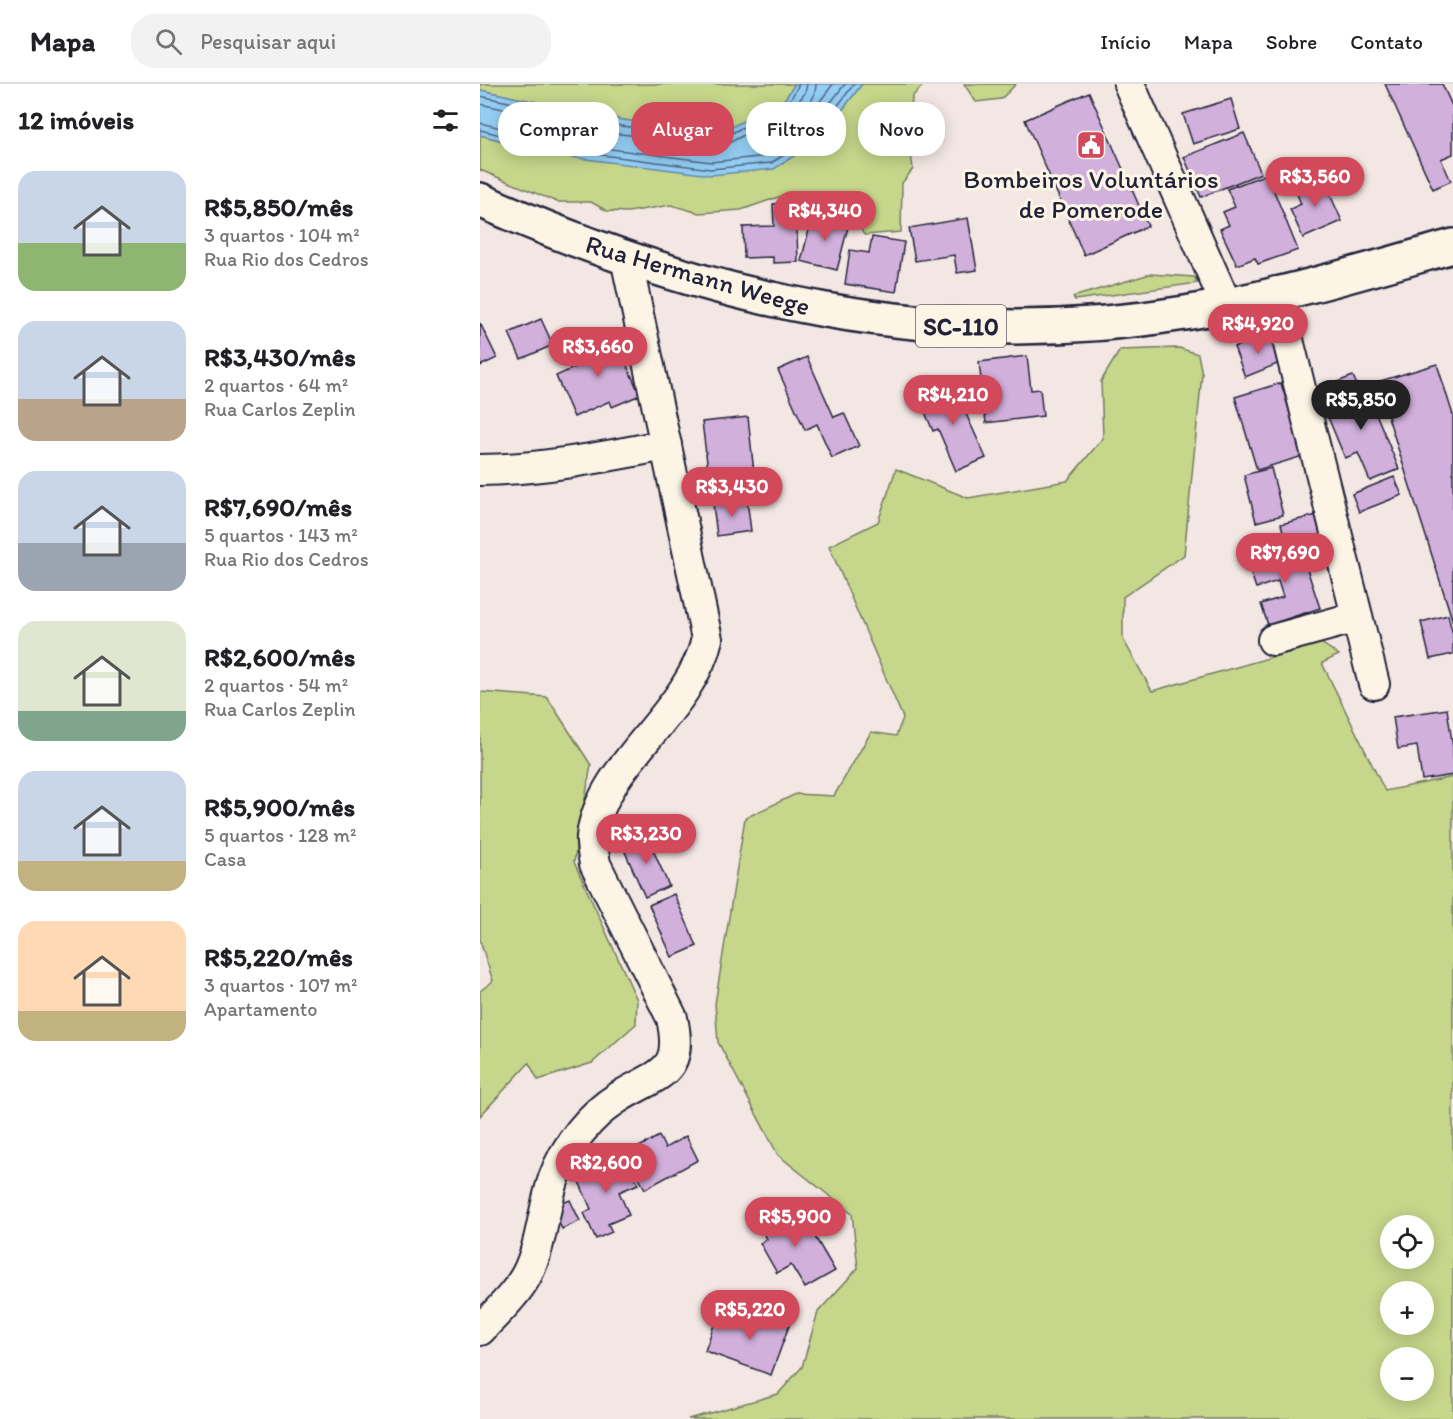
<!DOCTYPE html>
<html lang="pt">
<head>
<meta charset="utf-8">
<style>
	body { margin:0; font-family:Itim,sans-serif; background:#f2f2f2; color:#202124; height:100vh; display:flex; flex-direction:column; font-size:22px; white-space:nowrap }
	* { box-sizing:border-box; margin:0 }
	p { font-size:20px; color:#757577 }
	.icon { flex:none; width:33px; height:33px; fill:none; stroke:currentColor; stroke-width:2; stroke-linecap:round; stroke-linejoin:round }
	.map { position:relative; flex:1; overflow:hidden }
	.drawer { display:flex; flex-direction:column; background:#fff; width:480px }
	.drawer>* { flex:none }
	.guide { position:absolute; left:18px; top:18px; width:570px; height:54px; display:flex; gap:12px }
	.fabs { position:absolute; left:900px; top:1131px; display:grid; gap:12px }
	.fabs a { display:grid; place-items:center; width:54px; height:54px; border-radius:50%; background:#fff; box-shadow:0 3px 15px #0003; font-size:30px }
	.price { position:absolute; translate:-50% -51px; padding:0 14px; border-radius:21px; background:#d1495b; color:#fff; font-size:20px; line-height:39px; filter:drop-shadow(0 2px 3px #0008) }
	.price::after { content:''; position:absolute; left:50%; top:36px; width:18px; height:14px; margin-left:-9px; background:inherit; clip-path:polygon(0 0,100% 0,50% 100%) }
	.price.selected { background:#222; color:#fff }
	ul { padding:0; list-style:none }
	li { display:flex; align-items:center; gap:18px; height:150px; padding:0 18px }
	li span { display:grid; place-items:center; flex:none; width:168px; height:120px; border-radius:18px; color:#555 }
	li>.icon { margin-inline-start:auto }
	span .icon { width:72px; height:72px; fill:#fffc; stroke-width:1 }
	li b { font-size:26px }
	h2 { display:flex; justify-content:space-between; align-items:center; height:72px; padding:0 18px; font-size:26px }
	.chip { padding:0 21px; border-radius:24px; background:#fff; box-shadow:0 3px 15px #0003; font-size:21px; line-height:54px }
	.chip.selected { background:#d1495b; color:#fff }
	header { display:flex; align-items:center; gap:36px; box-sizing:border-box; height:84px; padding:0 30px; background:#fff; border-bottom:2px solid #e0e0e0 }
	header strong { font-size:28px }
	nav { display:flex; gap:33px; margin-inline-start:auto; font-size:21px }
	.search { width:420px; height:54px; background:#f2f2f2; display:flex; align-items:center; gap:15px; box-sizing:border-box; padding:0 21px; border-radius:24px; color:#757577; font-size:22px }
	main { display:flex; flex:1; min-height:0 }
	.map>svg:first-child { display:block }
</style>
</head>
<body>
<header>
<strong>Mapa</strong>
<div class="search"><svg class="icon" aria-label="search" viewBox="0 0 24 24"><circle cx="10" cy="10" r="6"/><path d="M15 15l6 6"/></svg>Pesquisar aqui</div>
<nav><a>Início</a><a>Mapa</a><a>Sobre</a><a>Contato</a></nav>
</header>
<main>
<section class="drawer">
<h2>12 imóveis<svg class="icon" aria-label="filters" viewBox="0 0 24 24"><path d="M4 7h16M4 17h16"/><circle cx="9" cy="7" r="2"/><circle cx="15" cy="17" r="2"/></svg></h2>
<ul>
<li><span style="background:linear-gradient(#c9d6e8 60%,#8fb573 0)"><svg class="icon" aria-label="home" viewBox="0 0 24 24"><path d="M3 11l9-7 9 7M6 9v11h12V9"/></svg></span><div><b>R$5,850/mês</b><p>3 quartos · 104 m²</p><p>Rua Rio dos Cedros</p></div></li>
<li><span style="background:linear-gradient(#c9d6e8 65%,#b9a48a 0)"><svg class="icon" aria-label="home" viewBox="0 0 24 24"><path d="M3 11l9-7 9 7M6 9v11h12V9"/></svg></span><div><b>R$3,430/mês</b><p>2 quartos · 64 m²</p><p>Rua Carlos Zeplin</p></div></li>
<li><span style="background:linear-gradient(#c9d6e8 60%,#9aa5b1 0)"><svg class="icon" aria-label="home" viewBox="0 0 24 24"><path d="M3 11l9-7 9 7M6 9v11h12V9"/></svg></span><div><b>R$7,690/mês</b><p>5 quartos · 143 m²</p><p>Rua Rio dos Cedros</p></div></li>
<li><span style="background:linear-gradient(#dfe7d0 75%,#7fa58c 0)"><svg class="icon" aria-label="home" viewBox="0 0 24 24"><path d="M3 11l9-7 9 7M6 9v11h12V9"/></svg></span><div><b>R$2,600/mês</b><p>2 quartos · 54 m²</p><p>Rua Carlos Zeplin</p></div></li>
<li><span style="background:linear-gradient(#c9d6e8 75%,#c2b280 0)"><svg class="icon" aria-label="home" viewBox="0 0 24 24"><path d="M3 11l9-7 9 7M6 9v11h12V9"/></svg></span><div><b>R$5,900/mês</b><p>5 quartos · 128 m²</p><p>Casa</p></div></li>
<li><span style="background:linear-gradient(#ffd9b3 75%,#c2b280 0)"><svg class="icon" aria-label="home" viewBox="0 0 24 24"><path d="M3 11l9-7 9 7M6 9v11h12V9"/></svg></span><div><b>R$5,220/mês</b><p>3 quartos · 107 m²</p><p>Apartamento</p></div></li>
</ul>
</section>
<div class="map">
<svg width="973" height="1335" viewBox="0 0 973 1335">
	<rect width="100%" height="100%" fill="#f3e7e3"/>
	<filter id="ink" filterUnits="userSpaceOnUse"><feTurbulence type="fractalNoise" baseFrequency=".0167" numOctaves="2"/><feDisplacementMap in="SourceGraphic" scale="12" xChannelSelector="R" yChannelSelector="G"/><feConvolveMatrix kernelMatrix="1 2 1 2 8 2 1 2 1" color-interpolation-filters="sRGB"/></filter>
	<g filter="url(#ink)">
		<!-- green -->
		<g fill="#c6d68a" stroke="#747c62" stroke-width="1.5" fill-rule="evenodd">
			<path d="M0 0H315L305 15 244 48 142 36 0 6Z"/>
			<path d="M382 0H444L432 13 429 55 433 85 422 99 421 148 384 151 374 133 331 122 325 129 322 122 310 109 261 126 219 129 191 121 148 128 127 127 111 118H77L0 86V51L82 72 340 55Z"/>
			<path d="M484 0H536L521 15 496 18Z"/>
			<path d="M670 190 714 193 718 199 595 216 593 213Z"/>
			<path d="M699 264 718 270 722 290 704 471 643 513V555L672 607 841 559 859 571 842 579 905 707 973 693V1335H208L298 1310 322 1283 338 1228 378 1184 372 1130 298 1071 238 958 235 920 265 734 316 710 354 712 391 648 416 652 423 634 349 462 398 438 416 385 488 414 587 397 623 354 621 297 640 266ZM910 1142H944V1174H910ZM910 1208H944V1240H910ZM910 1274H944V1306H910Z"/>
			<path d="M0 608 67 613 111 681 94 778 157 916 156 940 112 979 58 996 49 979 0 1032V907L13 897 0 857Z"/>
		</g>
		<!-- water -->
		<path fill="#94cef4" stroke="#6689aa" stroke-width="1.5" d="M315 0H382L340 55 294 85 231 91 82 72 0 51V6L142 36 244 47 305 15Z"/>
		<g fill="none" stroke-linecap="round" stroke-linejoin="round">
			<!-- shore -->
			<g stroke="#506785" stroke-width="1.5">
				<path d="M336 0C335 33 295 46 271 59L270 64C304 68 336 23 353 0"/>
				<path d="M0 12 141 42 244 53 308 20 319 0"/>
				<path d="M0 20 140 50 245 61 312 26 325 9 327 0"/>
				<path d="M0 39 84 59 231 78 288 72 330 45 365 0"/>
				<path d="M0 46 83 66 231 85 291 79 336 51 374 0"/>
			</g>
		</g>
		<!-- building -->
		<g fill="#d1b0dc" stroke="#22223b" stroke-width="1.5">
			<path d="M905 0H962L973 24V70L961 75 971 97 953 105Z"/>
			<path d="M609 8 668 142 604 171 545 36Z"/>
			<path d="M751 15 760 45 713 60 703 30Z"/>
			<path d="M764 49 781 89 721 113 704 73Z"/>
			<path d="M787 90 818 166 778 180 775 174 757 181 740 145 749 141 743 128 755 123 747 105Z"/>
			<path d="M842 93 862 137 823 154 810 125 821 120 815 105Z"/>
			<path d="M316 119 318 178 293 179V173L264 174 263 143 294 142 293 120Z"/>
			<path d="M333 130 369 139 357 186 321 177Z"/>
			<path d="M488 134 497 186 477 189 474 171 435 177 429 144Z"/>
			<path d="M392 153 424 158 416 208 365 200 370 166 389 169Z"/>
			<path d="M61 235 73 261 41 275 29 249Z"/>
			<path d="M0 239 17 274 0 282Z"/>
			<path d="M789 249 802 278 765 293 754 263Z"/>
			<path d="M133 250 160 311 132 323 130 317 94 333 76 292 102 280 96 267Z"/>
			<path d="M547 272 551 306 560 305 563 332 506 339 499 278Z"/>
			<path d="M327 273 354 333 364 329 379 362 352 374 337 340 325 346 298 286Z"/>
			<path d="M957 280 973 331V538L897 298Z"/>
			<path d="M873 292 886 322 892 320 919 385 890 397 878 369 865 374 845 326 861 320 852 300Z"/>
			<path d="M472 299 506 374 476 387 458 345 453 347 439 314Z"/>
			<path d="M801 299 823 372 777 386 755 313Z"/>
			<path d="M268 333 274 389 229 394 222 338Z"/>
			<path d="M791 384 803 431 776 438 764 391Z"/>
			<path d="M914 393 922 411 879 428 872 410Z"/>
			<path d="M267 416 271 447 237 452 233 420Z"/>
			<path d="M841 430 847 453 807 463 801 440Z"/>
			<path d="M819 461 840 524 788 541 781 520 803 513 798 497 776 504 767 478Z"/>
			<path d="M968 531 973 551V570L950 575 941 538Z"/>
			<path d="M967 625 973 664V691L942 696 937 662 918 665 913 633Z"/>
			<path d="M166 750 189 802 165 813 142 761Z"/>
			<path d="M194 810 217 862 192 873 169 821Z"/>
			<path d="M179 1052 185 1064 206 1052 218 1076 165 1105 146 1070Z"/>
			<path d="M145 1073 158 1100 139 1108 149 1131 128 1140 132 1148 116 1155 104 1129 111 1125 96 1091 125 1078 126 1081Z"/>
			<path d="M90 1116 100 1137 82 1145 72 1124Z"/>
			<path d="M320 1127 355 1187 325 1204 311 1181 297 1189 280 1159 287 1155 277 1139 296 1128 301 1138Z"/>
			<path d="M269 1224 310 1239 291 1291 225 1267 236 1235 261 1245Z"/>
		</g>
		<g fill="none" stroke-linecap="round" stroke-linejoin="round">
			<!-- minor casing -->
			<g stroke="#22223b" stroke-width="34">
				<g id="minor">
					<path d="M649 0 746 220"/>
					<path d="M796 208 894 600"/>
					<path d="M0 386C64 385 124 373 186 361"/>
					<path d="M793 556 877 533"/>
					<path d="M0 1246C16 1229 36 1211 47 1190 62 1160 63 1125 74 1094 86 1061 110 1031 139 1013 180 988 204 990 192 934L115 780C114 772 111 761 112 753 120 680 210 630 227 555L146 174"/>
				</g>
			</g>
			<!-- major casing -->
			<g stroke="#22223b" stroke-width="38">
				<path id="major" d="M0 116C226 217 457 270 705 229 795 214 885 187 973 162"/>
			</g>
			<!-- minor -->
			<use href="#minor" stroke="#fcf5e5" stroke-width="30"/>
			<!-- major -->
			<use href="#major" stroke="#fcf5e5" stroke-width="33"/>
		</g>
	</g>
	<!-- icons -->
	<defs>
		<g id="civic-square" transform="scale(1.5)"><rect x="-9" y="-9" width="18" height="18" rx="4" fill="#d1495b" stroke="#fcf5e5"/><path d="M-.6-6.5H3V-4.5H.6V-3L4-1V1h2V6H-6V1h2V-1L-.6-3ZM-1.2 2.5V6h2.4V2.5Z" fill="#fff"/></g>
	</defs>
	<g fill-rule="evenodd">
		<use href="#civic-square" x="611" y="61"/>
	</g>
	<g text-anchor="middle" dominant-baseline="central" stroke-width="6" stroke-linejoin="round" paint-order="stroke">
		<!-- shield labels -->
		<rect fill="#fcf5e5" stroke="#63616e" stroke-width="1.5" x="436" y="221" width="90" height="42" rx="4.5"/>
		<g font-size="24" font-weight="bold" fill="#22223b">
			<text x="481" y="242">SC-110</text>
		</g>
		<!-- poi labels -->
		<g font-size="26" fill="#22223b" stroke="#fcf5e5">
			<text x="611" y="95">Bombeiros Voluntários<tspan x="611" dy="30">de Pomerode</tspan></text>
		</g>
		<!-- street labels -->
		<g font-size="26" fill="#22223b" stroke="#fcf5e5">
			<text transform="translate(218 191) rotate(16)">Rua Hermann Weege</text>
		</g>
	</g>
</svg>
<div class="fabs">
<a><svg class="icon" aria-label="locate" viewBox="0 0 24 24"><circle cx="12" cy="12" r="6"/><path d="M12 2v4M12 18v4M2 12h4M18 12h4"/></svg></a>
<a>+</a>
<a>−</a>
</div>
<b class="price" style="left:835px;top:124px">R$3,560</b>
<b class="price" style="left:345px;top:158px">R$4,340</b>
<b class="price" style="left:778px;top:271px">R$4,920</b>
<b class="price" style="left:118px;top:294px">R$3,660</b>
<b class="price" style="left:473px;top:342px">R$4,210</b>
<b class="price selected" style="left:881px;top:347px">R$5,850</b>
<b class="price" style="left:252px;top:434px">R$3,430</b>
<b class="price" style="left:805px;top:500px">R$7,690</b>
<b class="price" style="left:166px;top:781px">R$3,230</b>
<b class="price" style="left:126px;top:1110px">R$2,600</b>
<b class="price" style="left:315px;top:1164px">R$5,900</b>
<b class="price" style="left:270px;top:1257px">R$5,220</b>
<div class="guide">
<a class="chip">Comprar</a>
<a class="chip selected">Alugar</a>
<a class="chip">Filtros</a>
<a class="chip">Novo</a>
</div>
</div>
</main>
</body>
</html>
